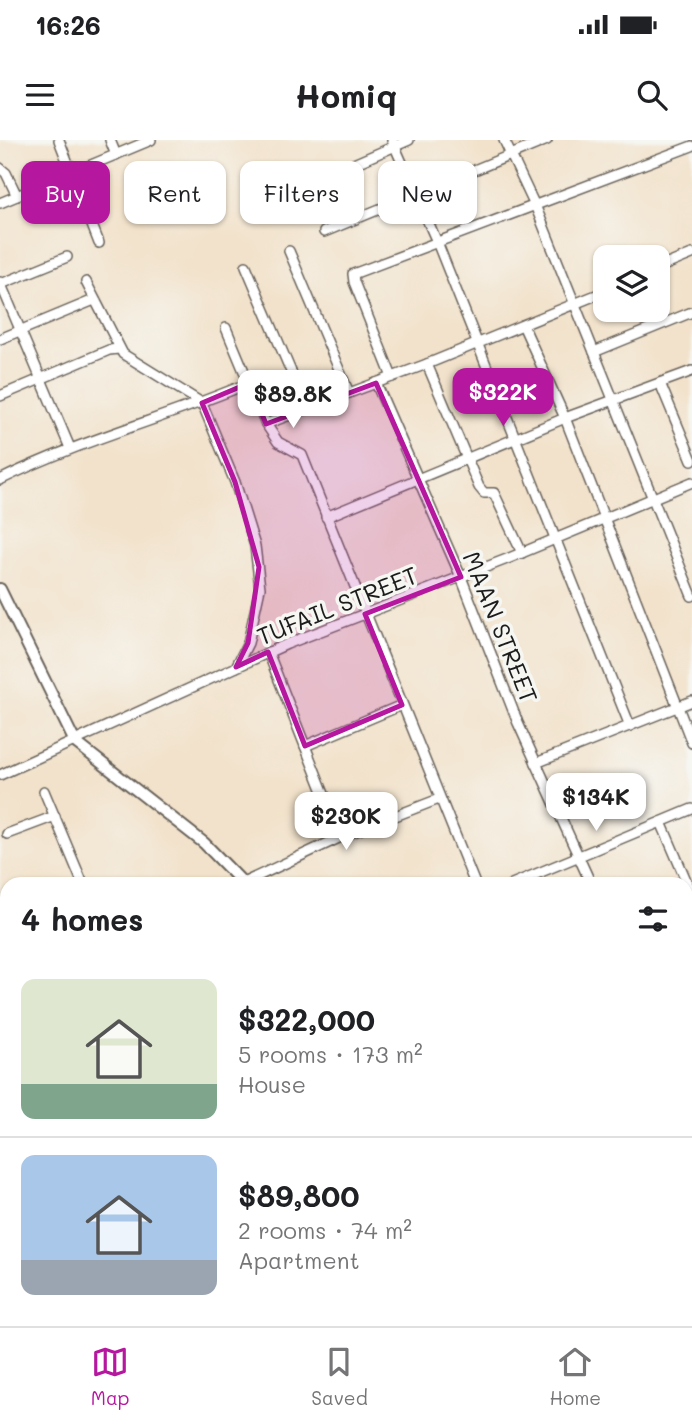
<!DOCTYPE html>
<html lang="en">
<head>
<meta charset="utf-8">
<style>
	body { margin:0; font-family:Mali,sans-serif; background:#f6f6f6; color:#202124; height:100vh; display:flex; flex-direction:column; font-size:26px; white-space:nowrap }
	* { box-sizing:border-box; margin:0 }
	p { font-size:23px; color:#757577 }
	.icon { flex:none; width:38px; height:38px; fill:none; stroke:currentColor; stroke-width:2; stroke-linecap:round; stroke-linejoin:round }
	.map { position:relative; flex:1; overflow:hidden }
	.drawer { position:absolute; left:0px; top:737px; width:693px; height:450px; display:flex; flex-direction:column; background:#fff; border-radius:21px 21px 0 0; box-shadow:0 2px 5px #0004 }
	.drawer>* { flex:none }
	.top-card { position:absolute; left:21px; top:21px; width:651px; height:63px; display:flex; gap:14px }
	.controls { position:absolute; left:593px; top:105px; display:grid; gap:14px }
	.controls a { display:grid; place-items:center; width:77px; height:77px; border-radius:14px; background:#fff; box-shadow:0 2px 5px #0004; font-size:35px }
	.price { position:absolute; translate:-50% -60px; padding:0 16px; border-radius:14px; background:#fff; color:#222; font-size:23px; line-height:46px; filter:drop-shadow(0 2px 4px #0008) }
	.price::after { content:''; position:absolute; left:50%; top:42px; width:21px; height:16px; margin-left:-10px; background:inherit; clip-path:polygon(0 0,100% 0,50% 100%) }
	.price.current { background:#b5179e; color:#fff }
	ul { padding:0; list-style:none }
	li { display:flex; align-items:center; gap:21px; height:175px; padding:0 21px }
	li+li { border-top:2px solid #e0e0e0 }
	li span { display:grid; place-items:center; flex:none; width:196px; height:140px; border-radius:14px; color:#555 }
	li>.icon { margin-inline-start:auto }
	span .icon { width:84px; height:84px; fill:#fffc; stroke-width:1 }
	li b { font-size:30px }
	h2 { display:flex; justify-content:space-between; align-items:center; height:84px; padding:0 21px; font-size:30px }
	.chip { padding:0 24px; border-radius:14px; background:#fff; box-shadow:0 2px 5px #0004; font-size:24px; line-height:63px }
	.chip.current { background:#b5179e; color:#fff }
	.status { display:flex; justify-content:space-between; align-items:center; height:49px; padding:0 35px; background:#fff; direction:ltr }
	.status svg { height:19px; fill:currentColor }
	header { display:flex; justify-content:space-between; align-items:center; height:91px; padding:0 21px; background:#fff; font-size:32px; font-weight:700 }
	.menu { display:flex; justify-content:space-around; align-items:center; height:98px; border-top:2px solid #e0e0e0; background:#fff; font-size:19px; color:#757577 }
	.menu a { display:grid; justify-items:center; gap:4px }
	.menu .current { color:#b5179e }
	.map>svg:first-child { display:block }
</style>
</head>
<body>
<div class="status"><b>16:26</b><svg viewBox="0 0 49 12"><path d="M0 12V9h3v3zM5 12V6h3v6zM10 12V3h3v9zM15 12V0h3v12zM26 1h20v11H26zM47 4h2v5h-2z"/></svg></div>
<header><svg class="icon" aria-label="menu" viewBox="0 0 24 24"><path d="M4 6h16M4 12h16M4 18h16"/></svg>Homiq<svg class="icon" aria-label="search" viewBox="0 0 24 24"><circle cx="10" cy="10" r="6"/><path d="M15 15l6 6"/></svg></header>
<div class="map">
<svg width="692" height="1186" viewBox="0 0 692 1186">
	<rect width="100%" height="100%" fill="#f6f6f2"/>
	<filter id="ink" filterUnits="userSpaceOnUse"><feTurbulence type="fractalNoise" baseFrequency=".0143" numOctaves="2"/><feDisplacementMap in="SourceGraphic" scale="14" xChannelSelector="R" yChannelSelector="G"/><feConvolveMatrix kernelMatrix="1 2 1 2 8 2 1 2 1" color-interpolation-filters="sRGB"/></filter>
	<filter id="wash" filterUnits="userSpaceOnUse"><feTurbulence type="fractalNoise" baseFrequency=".00686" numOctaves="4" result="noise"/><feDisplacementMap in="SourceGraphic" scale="28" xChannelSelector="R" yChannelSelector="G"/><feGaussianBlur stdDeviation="1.57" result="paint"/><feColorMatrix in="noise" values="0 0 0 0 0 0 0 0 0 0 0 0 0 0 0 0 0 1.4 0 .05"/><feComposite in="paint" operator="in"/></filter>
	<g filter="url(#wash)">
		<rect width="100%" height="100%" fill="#f2e2cb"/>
		<!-- green -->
		<path fill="#b4da83" stroke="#687b50" stroke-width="2" d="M95 1180H558L564 1186H98Z"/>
	</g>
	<g filter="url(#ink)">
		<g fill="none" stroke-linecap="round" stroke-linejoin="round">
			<!-- minor casing -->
			<g stroke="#676159" stroke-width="12">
				<g id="minor">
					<path d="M59 0 99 103"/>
					<path d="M110 0 116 15"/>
					<path d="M392 0 437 102 630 586"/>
					<path d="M504 0 537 70 692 456"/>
					<path d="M0 28 6 33 17 56"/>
					<path d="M333 33 409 0"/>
					<path d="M0 63 151 0"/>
					<path d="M324 92 547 0"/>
					<path d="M289 111 349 253"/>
					<path d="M246 126 307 269"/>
					<path d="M658 128 692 114"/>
					<path d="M0 142 70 308"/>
					<path d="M86 142 123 214 202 263 235 342 255 406 260 448 248 503 236 527"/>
					<path d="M1 144 67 117"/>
					<path d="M523 185 565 278 692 603"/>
					<path d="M226 188 266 284 427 224 606 151"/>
					<path d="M0 199 94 160"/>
					<path d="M594 212 692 172"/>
					<path d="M427 224 479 347 484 353H494L522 413"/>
					<path d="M392 237 354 142 353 134 692 6"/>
					<path d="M376 243 461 437 518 583 591 744"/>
					<path d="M660 243 692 320"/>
					<path d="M0 256 109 210 119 209"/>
					<path d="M266 284 278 302 302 315 475 744"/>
					<path d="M0 340C80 300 167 278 249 243"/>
					<path d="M326 377 565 278 692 231"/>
					<path d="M268 512 341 697"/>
					<path d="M305 606 402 565"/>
					<path d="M536 623 692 561"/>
					<path d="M0 635 287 504 507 419 692 342"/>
					<path d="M44 651 83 744"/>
					<path d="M661 682 692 754"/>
					<path d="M7 694 55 676"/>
					<path d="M243 743 341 697 439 659"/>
					<path d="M512 744 692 669"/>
					<path d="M686 783 692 780"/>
					<path d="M0 804 7 801"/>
					<path d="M0 832 7 849"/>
					<path d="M686 896 692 894"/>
					<path d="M686 982 692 996"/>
					<path d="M686 1015 692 1012"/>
					<path d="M686 1128 692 1126"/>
					<path d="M657 1180 660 1186"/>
				</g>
			</g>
			<!-- tertiary casing -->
			<g stroke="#676159" stroke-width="14">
				<g id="tertiary">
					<path d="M0 449 75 602 204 703 244 744"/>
					<path d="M0 950 7 947"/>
					<path d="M0 967 7 985"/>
					<path d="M0 1002 7 1020"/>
					<path d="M69 1180 71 1186"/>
					<path d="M84 1180 87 1186"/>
					<path d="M562 1180 568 1186"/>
				</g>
			</g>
			<!-- minor -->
			<use href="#minor" stroke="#fff" stroke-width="9"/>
			<!-- tertiary -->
			<use href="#tertiary" stroke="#fff" stroke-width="10"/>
		</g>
	</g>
	<!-- marked area -->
	<path fill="#b5179e" fill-opacity="0.2" stroke="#b5179e" stroke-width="5" stroke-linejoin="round" d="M249 243 266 284 376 243 461 437 365 474 402 565 305 606 268 512 236 527 248 503 259 427 235 342 202 263Z"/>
	<g text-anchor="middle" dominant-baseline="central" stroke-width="7" stroke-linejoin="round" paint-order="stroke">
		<!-- street labels -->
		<g font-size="24" fill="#1c1c1c" stroke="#f6f6f2">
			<text transform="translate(337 465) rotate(-22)">TUFAIL STREET</text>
			<text transform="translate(501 487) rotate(68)">MAAN STREET</text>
		</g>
	</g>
</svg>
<div class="controls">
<a><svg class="icon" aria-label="layers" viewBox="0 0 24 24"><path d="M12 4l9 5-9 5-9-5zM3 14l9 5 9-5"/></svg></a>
</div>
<b class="price current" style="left:503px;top:288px">$322K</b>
<b class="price" style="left:293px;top:290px">$89.8K</b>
<b class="price" style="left:596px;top:693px">$134K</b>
<b class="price" style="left:346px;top:712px">$230K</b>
<div class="top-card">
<a class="chip current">Buy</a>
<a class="chip">Rent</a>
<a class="chip">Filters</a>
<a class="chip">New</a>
</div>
<section class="drawer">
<h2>4 homes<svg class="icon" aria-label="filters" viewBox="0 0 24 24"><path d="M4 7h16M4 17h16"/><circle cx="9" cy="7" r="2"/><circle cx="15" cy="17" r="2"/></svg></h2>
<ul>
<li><span style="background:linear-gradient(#dfe7d0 75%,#7fa58c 0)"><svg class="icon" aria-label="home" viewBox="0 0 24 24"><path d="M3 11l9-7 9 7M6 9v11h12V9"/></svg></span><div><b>$322,000</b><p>5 rooms · 173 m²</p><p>House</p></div></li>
<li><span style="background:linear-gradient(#a9c7e8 75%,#9aa5b1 0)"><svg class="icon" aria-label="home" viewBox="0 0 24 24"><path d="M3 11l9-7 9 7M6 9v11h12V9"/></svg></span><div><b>$89,800</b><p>2 rooms · 74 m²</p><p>Apartment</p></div></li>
</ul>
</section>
</div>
<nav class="menu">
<a class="current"><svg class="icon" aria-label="map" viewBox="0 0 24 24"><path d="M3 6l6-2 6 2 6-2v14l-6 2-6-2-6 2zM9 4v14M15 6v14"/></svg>Map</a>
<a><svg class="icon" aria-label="saved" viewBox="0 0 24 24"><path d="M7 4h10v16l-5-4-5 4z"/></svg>Saved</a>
<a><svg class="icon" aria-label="home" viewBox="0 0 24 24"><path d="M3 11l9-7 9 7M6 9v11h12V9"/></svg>Home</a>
</nav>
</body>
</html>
